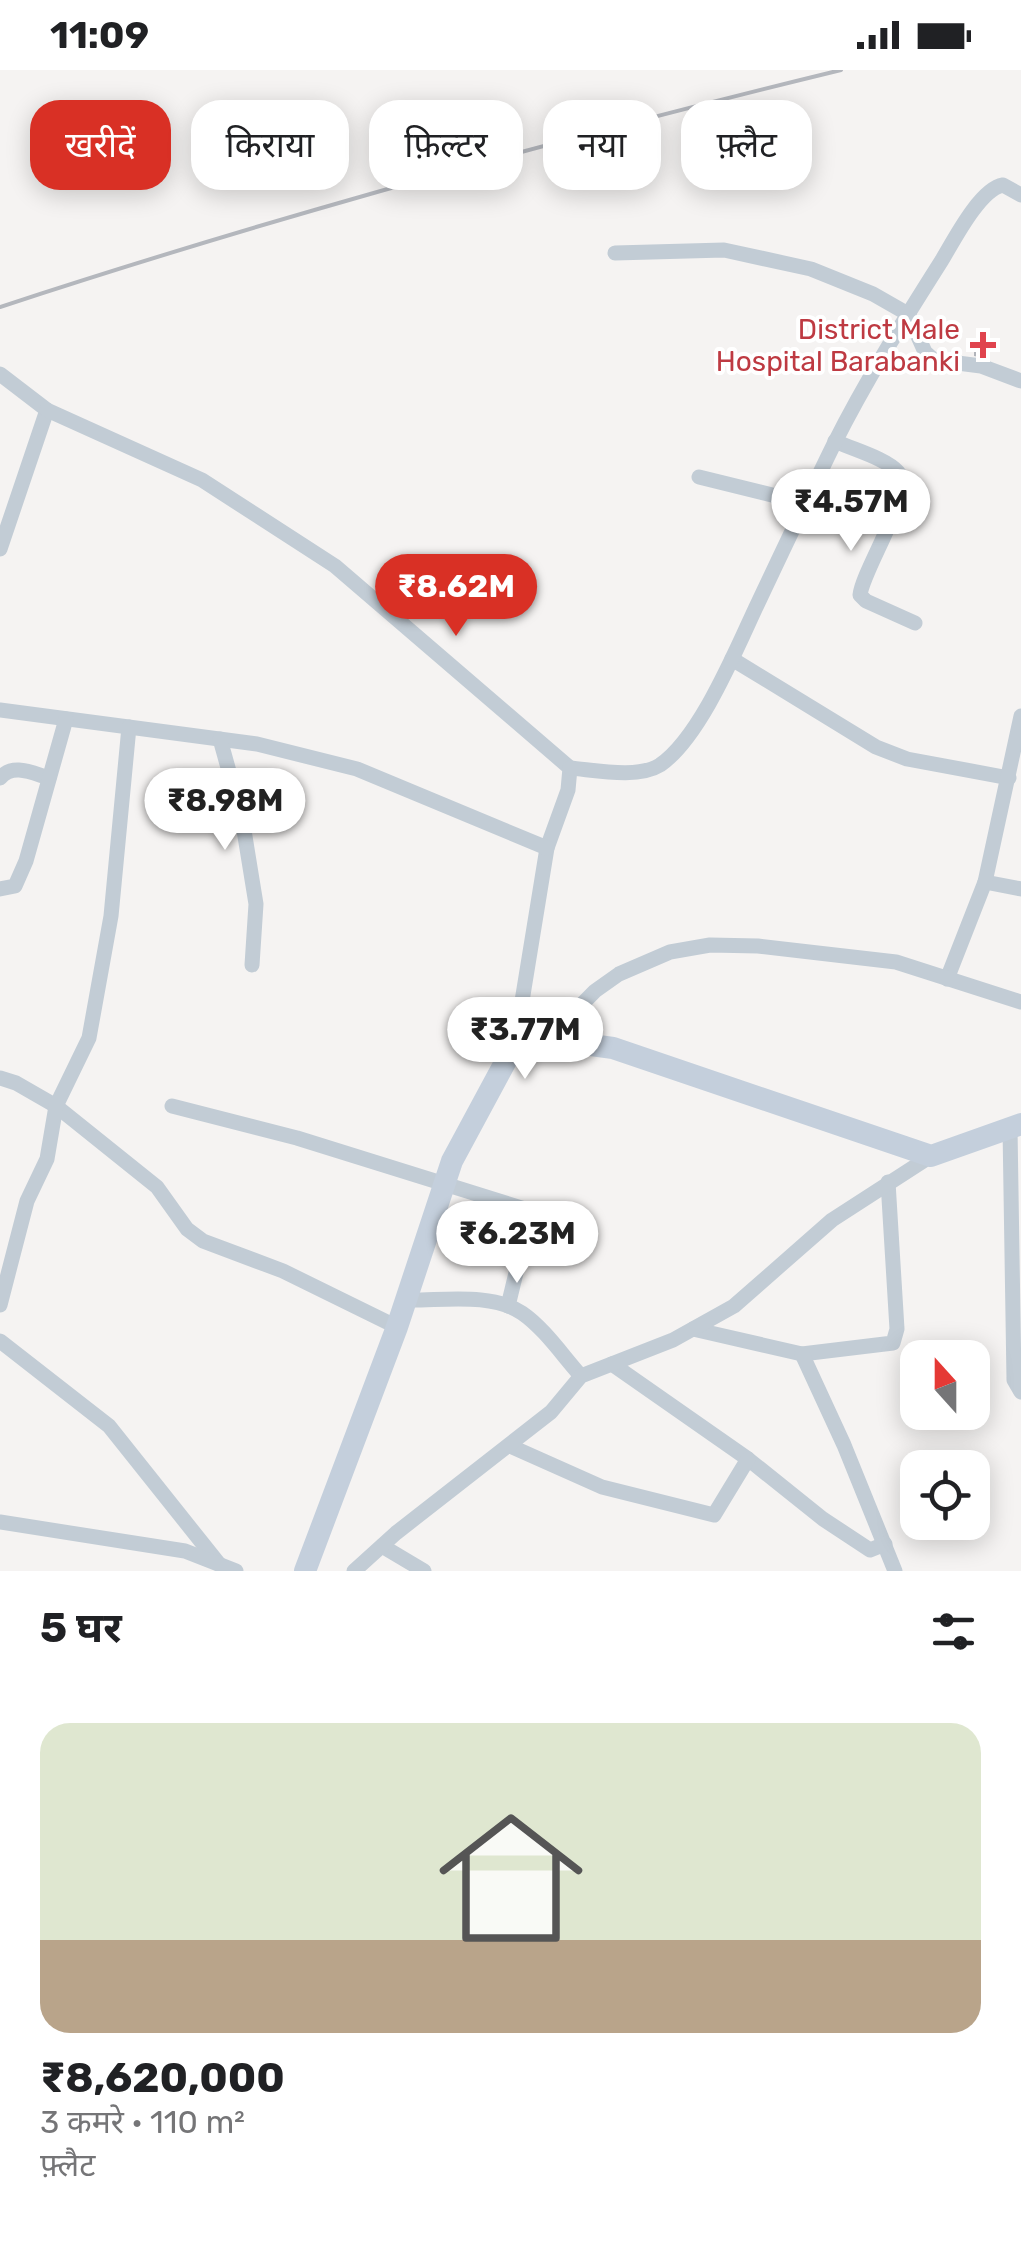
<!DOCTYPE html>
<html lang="hi">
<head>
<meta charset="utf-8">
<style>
	body { margin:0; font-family:Rubik,"Noto Sans Devanagari",sans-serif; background:#f6f6f6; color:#202124; height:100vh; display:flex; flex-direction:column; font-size:38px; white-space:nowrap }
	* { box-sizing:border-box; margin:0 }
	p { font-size:32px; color:#757577 }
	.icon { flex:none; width:55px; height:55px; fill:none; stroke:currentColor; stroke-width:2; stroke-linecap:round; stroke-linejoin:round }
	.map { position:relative; height:1501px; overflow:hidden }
	.sheet { display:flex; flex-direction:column; background:#fff; flex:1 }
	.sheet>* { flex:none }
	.banner { position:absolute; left:30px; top:30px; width:962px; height:90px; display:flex; gap:20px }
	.needle { width:65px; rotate:339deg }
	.controls { position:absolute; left:900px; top:1270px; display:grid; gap:20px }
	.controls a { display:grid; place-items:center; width:90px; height:90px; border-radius:20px; background:#fff; box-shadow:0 5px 25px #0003; font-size:50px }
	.price { position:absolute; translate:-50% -85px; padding:0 22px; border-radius:35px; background:#fff; color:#222; font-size:32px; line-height:65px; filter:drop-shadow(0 2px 5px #0008) }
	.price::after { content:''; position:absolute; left:50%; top:60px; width:30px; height:22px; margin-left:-15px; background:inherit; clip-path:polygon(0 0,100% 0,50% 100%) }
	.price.on { background:#d93025; color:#fff }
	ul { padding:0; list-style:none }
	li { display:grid; align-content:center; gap:20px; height:530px; padding:0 40px }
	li+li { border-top:2px solid #e0e0e0 }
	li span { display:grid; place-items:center; height:310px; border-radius:30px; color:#555 }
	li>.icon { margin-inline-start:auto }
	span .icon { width:180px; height:180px; fill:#fffc; stroke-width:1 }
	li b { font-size:42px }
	h2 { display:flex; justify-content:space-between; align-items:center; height:120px; padding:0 40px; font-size:42px }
	.chip { padding:0 35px; border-radius:30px; background:#fff; box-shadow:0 5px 25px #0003; font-size:35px; line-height:90px }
	.chip.on { background:#d93025; color:#fff }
	.status { display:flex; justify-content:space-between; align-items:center; height:70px; padding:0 50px; background:#fff; direction:ltr }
	.status svg { height:28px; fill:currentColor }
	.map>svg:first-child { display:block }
</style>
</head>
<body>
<div class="status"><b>11:09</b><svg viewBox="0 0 49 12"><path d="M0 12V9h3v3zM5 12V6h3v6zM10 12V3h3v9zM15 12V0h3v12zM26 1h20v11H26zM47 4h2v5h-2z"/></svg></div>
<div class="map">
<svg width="1021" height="1501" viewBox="0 0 1021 1501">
	<rect width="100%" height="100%" fill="#f5f3f2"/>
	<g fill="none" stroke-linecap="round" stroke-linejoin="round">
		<!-- street -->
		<g stroke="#c2ccd5" stroke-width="15">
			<path d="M615 183 724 180 811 199 873 224 908 244 925 282 934 290 981 296 1021 311"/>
			<path d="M0 304 47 340 0 479"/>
			<path d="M47 340 202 410 335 496 570 698 568 720 547 778 515 974"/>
			<path d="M835 371C854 380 885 388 898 402 915 421 863 499 860 525L866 531 915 553"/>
			<path d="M699 407 889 454"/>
			<path d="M732 589 876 677 907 689 1009 708"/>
			<path d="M0 640 257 674 357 699 547 778"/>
			<path d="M220 669 242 748 256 834 252 895"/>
			<path d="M570 698C595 700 638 709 660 695 701 667 737 577 758 533 783 480 808 427 834 374 866 310 904 250 942 190 954 170 980 119 1003 115L1021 125"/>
			<path d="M0 708C13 693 32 703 49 708"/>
			<path d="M985 812 1021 819"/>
			<path d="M0 819 15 816 26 791 66 649"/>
			<path d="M947 909 985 812 1021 646"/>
			<path d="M545 972 595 921 619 904 670 882 710 875 758 876 896 892 1021 932"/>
			<path d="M0 1008 16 1013 56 1036 157 1117 187 1159 203 1171 283 1201 397 1257"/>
			<path d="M172 1036 297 1068 531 1141 508 1236"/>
			<path d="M1010 1058 1014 1310 1021 1322"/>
			<path d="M406 1230C441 1231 491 1222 522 1243 544 1258 563 1286 581 1306"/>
			<path d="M0 1235 27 1131 47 1089 56 1036 89 968 111 846 129 657"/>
			<path d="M693 1259 802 1284 893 1273 897 1259 888 1112"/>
			<path d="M0 1271 109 1356 219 1494"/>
			<path d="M802 1284 844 1375 895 1501"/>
			<path d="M612 1294 748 1389 823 1449 870 1480 885 1474"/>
			<path d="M510 1376 602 1417 714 1445 748 1389"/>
			<path d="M0 1452 185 1481 236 1501"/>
			<path d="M382 1476 424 1501"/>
			<path d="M354 1501 396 1463 551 1342 581 1306 673 1270 734 1236 832 1150 931 1086"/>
		</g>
		<!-- secondary -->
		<path stroke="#c4cfdc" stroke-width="22" d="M305 1501 397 1257 452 1091 515 974 562 971 613 978 931 1086 1021 1054"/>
		<!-- rail -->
		<path stroke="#b4b7bd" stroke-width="4" d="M0 237C277 146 558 69 841 0"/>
	</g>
	<!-- wall -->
	<path fill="#b1b4ba" d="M988 274 984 288 974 286V278Z"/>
	<!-- building -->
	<path fill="#ced1d8" stroke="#909297" stroke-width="2.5" d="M979 264 988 266 984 281 974 278Z"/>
	<!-- markers -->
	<path fill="#e0444e" stroke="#fff" stroke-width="4" d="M978 260h10v10h10v10h-10v10h-10v-10h-10v-10h10z"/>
	<g text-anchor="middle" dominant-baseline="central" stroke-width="8" stroke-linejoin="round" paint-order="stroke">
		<!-- health labels -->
		<g font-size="28" fill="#be3a42" stroke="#fff" text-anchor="end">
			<text x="960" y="259">District Male<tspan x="960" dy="32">Hospital Barabanki</tspan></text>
		</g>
	</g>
</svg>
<div class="controls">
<a><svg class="needle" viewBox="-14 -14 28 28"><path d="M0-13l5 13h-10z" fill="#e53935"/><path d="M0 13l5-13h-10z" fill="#757577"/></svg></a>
<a><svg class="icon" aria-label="locate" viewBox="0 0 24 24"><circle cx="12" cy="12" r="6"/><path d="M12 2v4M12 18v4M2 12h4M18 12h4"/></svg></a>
</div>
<b class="price" style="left:851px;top:484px">₹4.57M</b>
<b class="price on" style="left:456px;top:569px">₹8.62M</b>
<b class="price" style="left:225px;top:783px">₹8.98M</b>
<b class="price" style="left:525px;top:1012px">₹3.77M</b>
<b class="price" style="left:517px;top:1216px">₹6.23M</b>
<div class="banner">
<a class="chip on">खरीदें</a>
<a class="chip">किराया</a>
<a class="chip">फ़िल्टर</a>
<a class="chip">नया</a>
<a class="chip">फ़्लैट</a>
</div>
</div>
<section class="sheet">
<h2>5 घर<svg class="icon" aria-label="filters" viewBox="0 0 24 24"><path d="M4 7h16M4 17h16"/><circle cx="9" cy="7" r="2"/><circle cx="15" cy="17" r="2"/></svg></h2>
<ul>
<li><span style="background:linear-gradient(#dfe7d0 70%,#b9a48a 0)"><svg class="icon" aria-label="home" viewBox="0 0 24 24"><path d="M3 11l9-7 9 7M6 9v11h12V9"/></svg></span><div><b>₹8,620,000</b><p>3 कमरे · 110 m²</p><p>फ़्लैट</p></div></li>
</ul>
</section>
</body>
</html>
